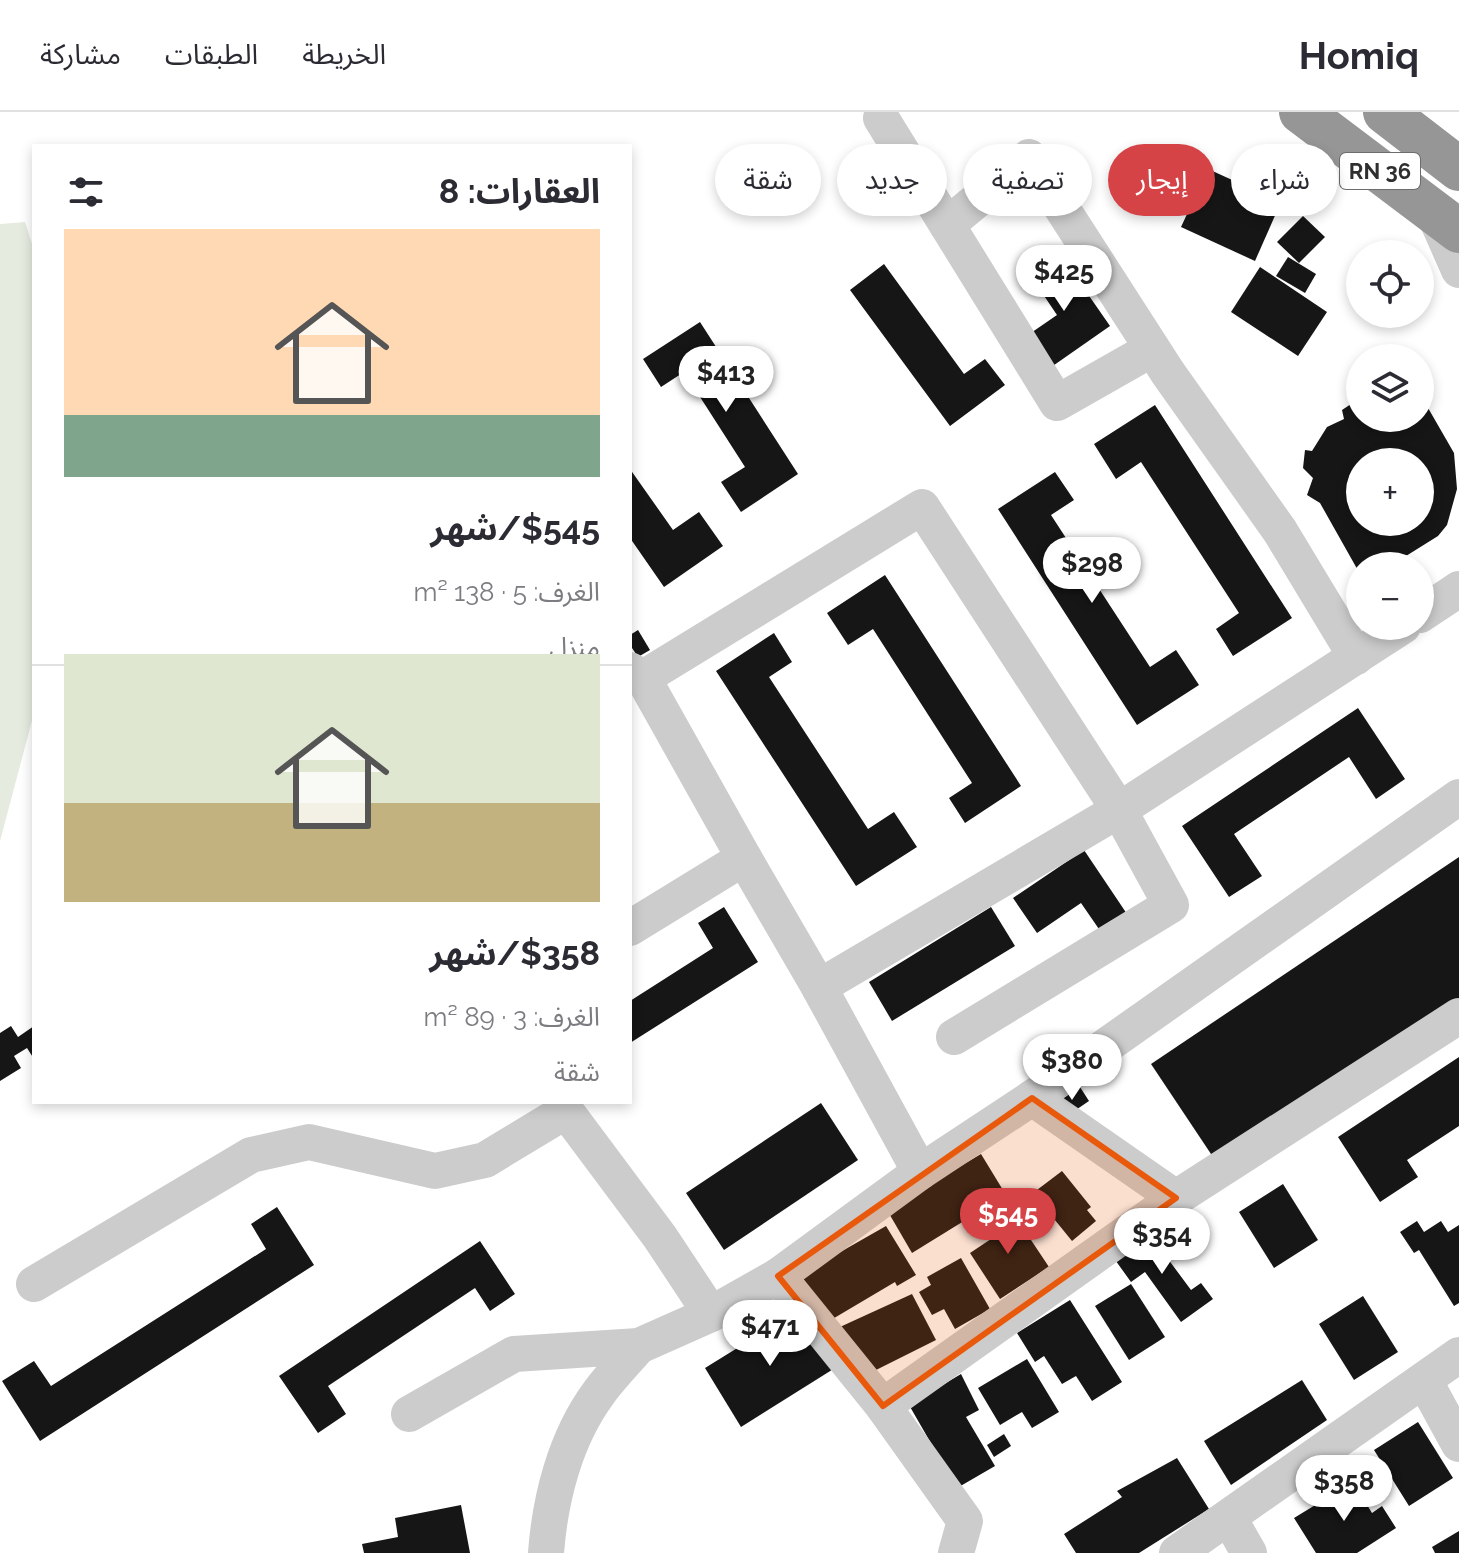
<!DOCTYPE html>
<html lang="ar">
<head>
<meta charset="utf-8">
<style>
	body { margin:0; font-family:Raleway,"Noto Sans Arabic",sans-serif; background:#f7f7f7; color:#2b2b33; direction:rtl; height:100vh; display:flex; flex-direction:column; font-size:30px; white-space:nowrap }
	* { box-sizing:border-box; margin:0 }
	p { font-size:26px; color:#7c7c81 }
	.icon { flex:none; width:44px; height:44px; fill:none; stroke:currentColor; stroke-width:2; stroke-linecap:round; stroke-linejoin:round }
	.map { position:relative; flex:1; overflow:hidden; direction:ltr }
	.panel { position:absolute; left:32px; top:32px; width:600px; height:960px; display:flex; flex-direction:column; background:#fff; border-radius:0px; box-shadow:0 4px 12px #0003; direction:rtl }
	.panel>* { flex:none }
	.hud { position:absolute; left:656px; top:32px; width:682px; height:72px; direction:rtl; display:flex; gap:16px }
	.controls { position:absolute; left:1346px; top:128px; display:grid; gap:16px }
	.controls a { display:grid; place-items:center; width:88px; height:88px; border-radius:50%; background:#fff; box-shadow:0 4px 12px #0003; font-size:40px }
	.price { position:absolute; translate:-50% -68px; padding:0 18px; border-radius:28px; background:#fff; color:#222; font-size:26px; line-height:52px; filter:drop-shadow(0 2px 4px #0008) }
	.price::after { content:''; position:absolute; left:50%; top:48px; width:24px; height:18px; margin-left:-12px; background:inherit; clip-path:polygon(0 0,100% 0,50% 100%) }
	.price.active { background:#d54347; color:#fff }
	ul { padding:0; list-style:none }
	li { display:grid; align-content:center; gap:16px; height:424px; padding:0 32px }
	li+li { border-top:2px solid #e1e1e2 }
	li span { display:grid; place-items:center; height:248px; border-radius:0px; color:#555 }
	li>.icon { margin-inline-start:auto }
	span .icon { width:144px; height:144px; fill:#fffc; stroke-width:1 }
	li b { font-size:34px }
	h2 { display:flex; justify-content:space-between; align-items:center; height:96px; padding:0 32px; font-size:34px }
	.tag { padding:0 28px; border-radius:36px; background:#fff; box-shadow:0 4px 12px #0003; font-size:28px; line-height:72px }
	.tag.active { background:#d54347; color:#fff }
	header { display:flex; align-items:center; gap:48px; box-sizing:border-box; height:112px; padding:0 40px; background:#fff; border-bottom:2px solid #e1e1e2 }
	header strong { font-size:38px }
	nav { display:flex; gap:44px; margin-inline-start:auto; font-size:28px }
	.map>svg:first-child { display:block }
</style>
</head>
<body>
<header>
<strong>Homiq</strong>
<nav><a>الخريطة</a><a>الطبقات</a><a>مشاركة</a></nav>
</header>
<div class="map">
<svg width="1459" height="1441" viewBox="0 0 1459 1441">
	<rect width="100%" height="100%" fill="#fff"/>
	<!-- green -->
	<path fill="#e5ebdf" d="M25 110 34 138V601L0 729V112Z"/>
	<!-- building -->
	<g fill="#161616" fill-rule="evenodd">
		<path d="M1208 57 1281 90 1255 149 1181 115Z"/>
		<path d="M1303 104 1325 125 1299 151 1277 130Z"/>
		<path d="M1058 139 1110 214 1047 258 1025 225 1057 203 1028 160Z"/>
		<path d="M1288 145 1316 162 1305 181 1276 164Z"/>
		<path d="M884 152 964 262 985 247 1005 273 950 314 850 178Z"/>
		<path d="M1260 155 1327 200 1298 244 1231 200Z"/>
		<path d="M700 210 798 362 741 400 721 370 745 355 684 260 661 275 643 247Z"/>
		<path d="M1420 282 1454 341 1457 377 1447 413 1438 424 1390 454H1360V462L1320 391 1307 383 1313 366 1303 356 1305 338 1312 339 1327 315 1344 307 1342 298 1360 286V306H1420ZM1360 350H1420V410H1360Z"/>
		<path d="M1155 293 1292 506 1233 544 1216 517 1239 501 1141 350 1116 367 1094 332Z"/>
		<path d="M630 357 673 418 699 400 723 434 664 475 630 426Z"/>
		<path d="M1055 360 1074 388 1051 403 1150 555 1176 538 1199 573 1137 613 998 397Z"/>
		<path d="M885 463 1021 674 965 711 949 686 972 671 873 517 848 533 827 501Z"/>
		<path d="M638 518 650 538 638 545 630 533V523Z"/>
		<path d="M774 521 792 550 769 565 868 717 894 700 917 735 856 774 716 559Z"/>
		<path d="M1358 596 1405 667 1376 687 1349 645 1234 722 1262 764 1229 785 1182 714Z"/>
		<path d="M1084 738 1127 802 1101 820 1081 791 1037 821 1013 786Z"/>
		<path d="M1459 745V893L1219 1054 1151 952Z"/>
		<path d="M724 795 758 850 630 931V889L713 836 698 811Z"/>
		<path d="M991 795 1015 834 892 909 869 870Z"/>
		<path d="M11 914 18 925 34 914V947L27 936 14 944 21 956 0 969V921Z"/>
		<path d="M1459 945V1014L1407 1048 1418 1065 1380 1090 1338 1025Z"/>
		<path d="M1080 975 1089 989 1064 1006 1055 992Z"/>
		<path d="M821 991 858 1048 724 1138 686 1081Z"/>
		<path d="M981 1042 1006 1083 912 1141 887 1098Z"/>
		<path d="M1062 1059 1091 1095 1087 1098 1096 1109 1072 1129 1033 1081Z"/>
		<path d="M1283 1072 1318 1128 1274 1156 1239 1100Z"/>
		<path d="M277 1095 314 1153 40 1329 2 1269 34 1249 51 1274 266 1137 251 1112Z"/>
		<path d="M1011 1098 1049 1155 1000 1187 970 1141 991 1127 984 1116Z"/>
		<path d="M1417 1109 1424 1120 1441 1109 1448 1120 1459 1113V1191L1454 1194 1419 1138 1414 1141 1400 1120Z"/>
		<path d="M886 1114 916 1163 897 1174 895 1170 814 1218 786 1171Z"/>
		<path d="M1148 1120 1191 1178 1201 1171 1213 1187 1181 1210 1145 1160 1131 1170 1113 1145Z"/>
		<path d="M480 1129 515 1182 490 1199 475 1176 328 1274 346 1302 318 1321 279 1264Z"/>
		<path d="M961 1146 990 1197 955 1217 944 1197 932 1203 919 1180 931 1173 927 1165Z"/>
		<path d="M1131 1172 1165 1225 1129 1248 1095 1194Z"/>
		<path d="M912 1182 936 1228 854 1269 829 1220Z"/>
		<path d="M1363 1184 1398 1240 1354 1268 1319 1212Z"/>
		<path d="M1070 1188 1122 1270 1092 1289 1076 1264 1062 1272 1044 1244 1035 1250 1017 1221Z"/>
		<path d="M799 1198 835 1256 741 1315 705 1256Z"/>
		<path d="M1027 1247 1059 1300 1032 1316 1022 1300 1000 1313 978 1276Z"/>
		<path d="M961 1262 979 1298 966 1305 995 1354 945 1383 932 1333 909 1293Z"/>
		<path d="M1302 1268 1327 1308 1231 1373 1204 1329Z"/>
		<path d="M1418 1310 1453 1366 1409 1394 1374 1338Z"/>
		<path d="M1004 1322 1011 1334 994 1345 987 1333Z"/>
		<path d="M1177 1346 1209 1397 1139 1441H1076L1064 1422 1122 1385 1117 1379Z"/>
		<path d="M1353 1370 1372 1401 1382 1394 1396 1416 1357 1441H1316L1294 1406Z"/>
		<path d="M461 1393 470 1441H364L362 1432 398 1425 395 1406Z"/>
		<path d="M1459 1419V1441H1435L1432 1435Z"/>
	</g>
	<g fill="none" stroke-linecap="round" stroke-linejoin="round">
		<!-- minor -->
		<g stroke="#ccc" stroke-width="36">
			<path d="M881 6 1057 291 1152 237"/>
			<path d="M1433 99 1459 158"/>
			<path d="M947 113 1029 45 1168 261 1280 419 1356 545"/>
			<path d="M1420 503 1459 477"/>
			<path d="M630 558 643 566 744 746 630 816"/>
			<path d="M643 566 922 395 1119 698 1171 793 954 925"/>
			<path d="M744 746 819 875"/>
			<path d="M1032 986 1176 1086"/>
			<path d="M920 1060 819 875 1119 698 1403 514"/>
			<path d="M778 1164 883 1294 965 1409 956 1441"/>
			<path d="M34 1172 251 1043 309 1030 435 1059 485 1048 566 999 660 1125 711 1202"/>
			<path d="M1424 1268 1459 1332"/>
			<path d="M883 1294 1176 1086 1459 904"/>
			<path d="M409 1302 514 1242 639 1234 711 1202 778 1164 920 1060 1032 986 1459 685"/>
			<path d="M1229 1406 1249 1441"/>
			<path d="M546 1441C550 1387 565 1327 598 1282 610 1265 625 1250 639 1234"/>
			<path d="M1177 1441 1459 1243"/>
		</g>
		<!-- highway -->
		<g stroke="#969696" stroke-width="44">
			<path d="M1301 0 1459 119"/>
			<path d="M1385 0 1459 57"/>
		</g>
	</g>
	<!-- marked area -->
	<path fill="#e8590c" fill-opacity="0.2" stroke="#e8590c" stroke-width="6" stroke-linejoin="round" d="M1032 986 1176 1086 883 1294 778 1164Z"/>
	<g text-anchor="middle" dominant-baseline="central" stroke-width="8" stroke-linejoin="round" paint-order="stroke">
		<!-- shield labels -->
		<rect fill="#fff" stroke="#6d6d6d" stroke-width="2" x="1340" y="41" width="80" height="36" rx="6"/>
		<g font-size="22" font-weight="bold" fill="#2f2f2f">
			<text x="1380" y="59">RN 36</text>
		</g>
	</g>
</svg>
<div class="controls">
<a><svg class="icon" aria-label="locate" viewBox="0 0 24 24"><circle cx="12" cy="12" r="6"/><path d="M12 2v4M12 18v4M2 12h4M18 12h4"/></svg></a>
<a><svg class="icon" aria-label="layers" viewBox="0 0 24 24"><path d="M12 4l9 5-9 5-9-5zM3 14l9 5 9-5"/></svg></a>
<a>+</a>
<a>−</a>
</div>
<b class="price" style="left:1064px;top:201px">$425</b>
<b class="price" style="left:726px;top:302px">$413</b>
<b class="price" style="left:1092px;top:493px">$298</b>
<b class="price" style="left:1072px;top:990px">$380</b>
<b class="price active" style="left:1008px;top:1144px">$545</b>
<b class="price" style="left:1162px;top:1164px">$354</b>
<b class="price" style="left:770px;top:1256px">$471</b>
<b class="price" style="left:1344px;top:1411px">$358</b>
<div class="hud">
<a class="tag">شراء</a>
<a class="tag active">إيجار</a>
<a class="tag">تصفية</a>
<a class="tag">جديد</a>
<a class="tag">شقة</a>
</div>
<section class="panel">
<h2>العقارات: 8<svg class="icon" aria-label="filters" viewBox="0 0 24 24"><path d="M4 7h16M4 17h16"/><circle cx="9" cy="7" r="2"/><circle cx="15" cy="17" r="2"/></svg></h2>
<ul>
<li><span style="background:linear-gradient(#ffd9b3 75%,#7fa58c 0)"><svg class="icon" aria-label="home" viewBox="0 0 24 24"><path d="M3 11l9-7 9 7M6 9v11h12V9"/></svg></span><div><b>$545/شهر</b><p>الغرف: 5 · 138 m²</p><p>منزل</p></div></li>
<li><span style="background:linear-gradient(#dfe7d0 60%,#c2b280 0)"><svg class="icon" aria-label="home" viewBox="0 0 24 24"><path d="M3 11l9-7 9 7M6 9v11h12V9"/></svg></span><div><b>$358/شهر</b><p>الغرف: 3 · 89 m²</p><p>شقة</p></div></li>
</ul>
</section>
</div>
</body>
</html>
